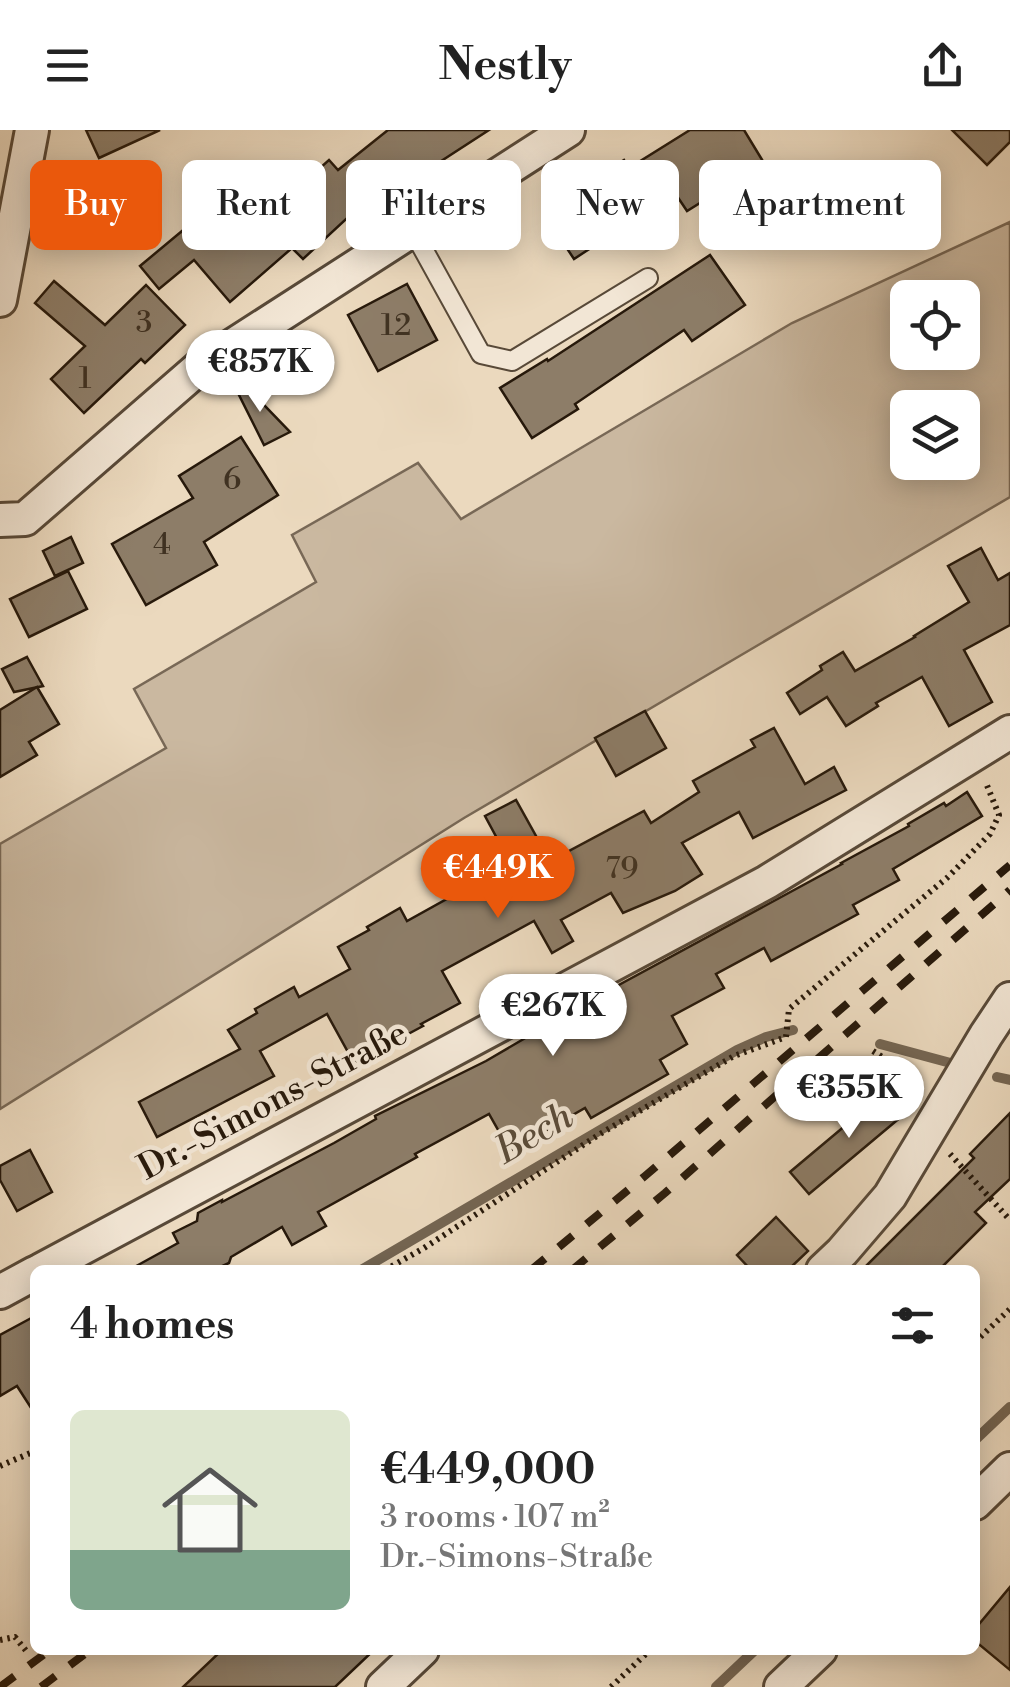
<!DOCTYPE html>
<html lang="en">
<head>
<meta charset="utf-8">
<style>
	body { margin:0; font-family:"Libre Bodoni",serif; background:#f2f2f2; color:#222; height:100vh; display:flex; flex-direction:column; font-size:38px; white-space:nowrap }
	* { box-sizing:border-box; margin:0 }
	p { font-size:32px; color:#767676 }
	.icon { flex:none; width:55px; height:55px; fill:none; stroke:currentColor; stroke-width:2; stroke-linecap:round; stroke-linejoin:round }
	.map { position:relative; flex:1; overflow:hidden }
	.panel { position:absolute; left:30px; top:1135px; width:950px; height:390px; display:flex; flex-direction:column; background:#fff; border-radius:15px; box-shadow:0 5px 25px #0003 }
	.panel>* { flex:none }
	.guide { position:absolute; left:30px; top:30px; width:950px; height:90px; display:flex; gap:20px }
	.buttons { position:absolute; left:890px; top:150px; display:grid; gap:20px }
	.buttons a { display:grid; place-items:center; width:90px; height:90px; border-radius:15px; background:#fff; box-shadow:0 5px 25px #0003; font-size:50px }
	.price { position:absolute; translate:-50% -85px; padding:0 22px; border-radius:35px; background:#fff; color:#222; font-size:32px; line-height:65px; filter:drop-shadow(0 2px 5px #0008) }
	.price::after { content:''; position:absolute; left:50%; top:60px; width:30px; height:22px; margin-left:-15px; background:inherit; clip-path:polygon(0 0,100% 0,50% 100%) }
	.price.active { background:#ea580c; color:#fff }
	ul { padding:0; list-style:none }
	li { display:flex; align-items:center; gap:30px; height:250px; padding:0 40px }
	li+li { border-top:2px solid #e0e0e0 }
	li span { display:grid; place-items:center; flex:none; width:280px; height:200px; border-radius:15px; color:#555 }
	li>.icon { margin-inline-start:auto }
	span .icon { width:120px; height:120px; fill:#fffc; stroke-width:1 }
	li b { font-size:42px }
	h2 { display:flex; justify-content:space-between; align-items:center; height:120px; padding:0 40px; font-size:42px }
	.tag { padding:0 35px; border-radius:15px; background:#fff; box-shadow:0 5px 25px #0003; font-size:35px; line-height:90px }
	.tag.active { background:#ea580c; color:#fff }
	header { display:flex; justify-content:space-between; align-items:center; height:130px; padding:0 40px; background:#fff; font-size:45px; font-weight:700 }
	.map>svg:first-child { display:block }
</style>
</head>
<body>
<header><svg class="icon" aria-label="menu" viewBox="0 0 24 24"><path d="M4 6h16M4 12h16M4 18h16"/></svg>Nestly<svg class="icon" aria-label="share" viewBox="0 0 24 24"><path d="M12 15V3M7 8l5-5 5 5M5 13v7h14v-7"/></svg></header>
<div class="map">
<svg width="1010" height="1557" viewBox="0 0 1010 1557">
	<rect width="100%" height="100%" fill="#ebd9be"/>
	<filter id="stains"><feTurbulence type="fractalNoise" baseFrequency=".002" numOctaves="4"/><feColorMatrix values="0 0 0 0 .2 0 0 0 0 .09 0 0 0 0 .02 0 0 0 .5 -.17"/></filter>
	<radialGradient id="worn" r=".72"><stop offset=".6" stop-color="#630" stop-opacity="0"/><stop offset="1" stop-color="#630" stop-opacity=".3"/></radialGradient>
	<!-- green -->
	<path fill="#cab8a0" stroke="#786856" stroke-width="2.5" fill-rule="evenodd" d="M1010 92V367L464 688 0 979V714L166 618 134 559 316 452 292 405 418 333 461 389 792 193ZM908 168H962V222H908ZM908 278H962V332H908Z"/>
	<g fill="none" stroke-linecap="round" stroke-linejoin="round">
		<!-- stream -->
		<g stroke="#746552" stroke-width="10">
			<path d="M880 914 958 935"/>
			<path d="M997 947 1010 950"/>
			<path d="M361 1140 737 920 766 907 793 900"/>
			<path d="M975 1310 1010 1277"/>
			<path d="M716 1557 755 1520"/>
		</g>
	</g>
	<!-- building -->
	<g fill="#8d7d68" stroke="#27190b" stroke-width="2.5">
		<path d="M86 0H160L99 28Z"/>
		<path d="M388 0H489L432 37 383 76 373 64 303 129 292 118 230 172 194 130 159 159 140 136 182 101 183 103 238 56 265 87 329 30 338 40Z"/>
		<path d="M690 0H744L764 33 687 81 675 63 574 129 543 82 624 30 629 38Z"/>
		<path d="M952 0H1010V12L987 35Z"/>
		<path d="M825 48 847 78 819 98 798 67Z"/>
		<path d="M710 125 745 175 692 211 684 200 575 274 578 279 532 308 500 258 547 229 548 231Z"/>
		<path d="M54 151 105 195 146 155 185 195 145 233 141 229 84 283 51 249 85 216 35 173Z"/>
		<path d="M407 154 437 210 378 241 348 185Z"/>
		<path d="M237 247 290 302 264 315 232 251Z"/>
		<path d="M241 307 278 365 204 412 217 435 146 475 112 414 193 368 179 346Z"/>
		<path d="M71 407 83 433 55 446 43 421Z"/>
		<path d="M981 418 998 450 1010 443V495L964 520 992 572 949 596 922 547 876 573 878 576 846 596 827 567 800 584 787 563 822 540 820 536 843 522 855 541 915 507 914 506 969 472 948 436Z"/>
		<path d="M68 441 87 479 29 507 10 469Z"/>
		<path d="M27 527 43 556 14 562 2 539Z"/>
		<path d="M37 557 59 594 29 612 37 625 0 647V580Z"/>
		<path d="M645 581 666 618 616 646 595 608Z"/>
		<path d="M774 598 805 654 834 637 846 660 753 708 739 682 682 713 702 744 675 761 623 783 611 763 561 790 573 811 552 823 534 791 442 841 460 873 421 894 423 896 354 933 327 884 260 921 274 946 157 1007 139 972 240 919 228 900 257 883 255 879 294 857 299 867 350 839 338 817 369 800 367 797 400 778 407 791 497 741 492 733 506 725 485 686 516 670 550 731 644 681 651 693 699 662 693 651 755 617 751 610Z"/>
		<path d="M967 662 982 686 893 739 899 750 853 775 858 784 771 831 764 818 716 844 724 858 672 886 687 914 660 930 668 944 591 988 585 978 510 1021 489 984 415 1024 417 1027 318 1082 326 1096 292 1115 282 1097 231 1127 229 1133 214 1140H129L178 1113 173 1103 197 1091 198 1083 222 1070V1072L334 1013 376 989 375 986 486 931 580 876 842 734 841 733 909 696 908 694 944 673 946 676Z"/>
		<path d="M890 958 908 981 809 1064 790 1042Z"/>
		<path d="M1010 983V1049L975 1082 986 1093 939 1140H862L974 1028 970 1024Z"/>
		<path d="M30 1020 52 1062 17 1081 0 1050V1036Z"/>
		<path d="M776 1087 808 1121 788 1140H751L737 1125Z"/>
		<path d="M35 1186V1284L17 1256 0 1266V1205Z"/>
		<path d="M1010 1457V1540L975 1511V1499Z"/>
		<path d="M222 1520H374L335 1557H183Z"/>
	</g>
	<g fill="none" stroke-linecap="round" stroke-linejoin="round">
		<!-- service casing -->
		<g stroke="#584938" stroke-width="22">
			<path id="service" d="M412 99 481 224 512 231 648 148"/>
		</g>
		<!-- minor casing -->
		<g stroke="#584938" stroke-width="38">
			<g id="minor">
				<path d="M0 170 32 0"/>
				<path d="M0 390 25 389 201 236 568 0"/>
				<path d="M41 1140 767 752 1010 602"/>
				<path d="M823 1140 842 1122 890 1066 986 905 1010 869"/>
				<path d="M0 1162 35 1143"/>
				<path d="M975 1373 1010 1339"/>
				<path d="M383 1557 422 1520"/>
				<path d="M781 1557 820 1520"/>
			</g>
		</g>
		<!-- path -->
		<g stroke="#27190b" stroke-width="6" stroke-dasharray="2.5 5" stroke-linecap="butt">
			<path d="M873 921 922 953"/>
			<path d="M950 1024 1010 1090"/>
			<path d="M385 1140 424 1118 600 1004 734 926 786 907 789 879 948 747 990 704 999 685 986 653"/>
			<path d="M975 1212 1010 1179"/>
			<path d="M0 1336 35 1321"/>
			<path d="M0 1510 15 1507 27 1522"/>
			<path d="M611 1557 650 1520"/>
		</g>
		<!-- service -->
		<use href="#service" stroke="#f2e6d5" stroke-width="18"/>
		<!-- minor -->
		<use href="#minor" stroke="#f2e6d5" stroke-width="32"/>
		<!-- rail -->
		<g stroke="#27190b" stroke-width="8" stroke-dasharray="18 18" stroke-linecap="butt">
			<path d="M531 1140 645 1046 1010 735"/>
			<path d="M572 1140 665 1063 1010 760"/>
			<path d="M0 1557 50 1520"/>
			<path d="M41 1557 90 1520"/>
		</g>
	</g>
	<g text-anchor="middle" dominant-baseline="central" stroke-width="9" stroke-linejoin="round" paint-order="stroke">
		<!-- number labels -->
		<g font-size="30" fill="#403222">
			<text x="144" y="193">3</text>
			<text x="396" y="196">12</text>
			<text x="85" y="249">1</text>
			<text x="232" y="350">6</text>
			<text x="162" y="415">4</text>
			<text x="622" y="739">79</text>
		</g>
		<!-- street labels -->
		<g font-size="35" fill="#27190b" stroke="#f2e6d5">
			<text transform="translate(273 971) rotate(-28)">Dr.-Simons-Straße</text>
		</g>
		<!-- water labels -->
		<g font-size="38" font-style="italic" fill="#5b4c3a" stroke="#f2e6d5">
			<text transform="translate(534 1004) rotate(-30)">Bech</text>
		</g>
	</g>
	<rect width="100%" height="100%" filter="url(#stains)"/>
	<rect width="100%" height="100%" fill="url(#worn)"/>
</svg>
<div class="buttons">
<a><svg class="icon" aria-label="locate" viewBox="0 0 24 24"><circle cx="12" cy="12" r="6"/><path d="M12 2v4M12 18v4M2 12h4M18 12h4"/></svg></a>
<a><svg class="icon" aria-label="layers" viewBox="0 0 24 24"><path d="M12 4l9 5-9 5-9-5zM3 14l9 5 9-5"/></svg></a>
</div>
<b class="price" style="left:260px;top:285px">€857K</b>
<b class="price active" style="left:498px;top:791px">€449K</b>
<b class="price" style="left:553px;top:929px">€267K</b>
<b class="price" style="left:849px;top:1011px">€355K</b>
<div class="guide">
<a class="tag active">Buy</a>
<a class="tag">Rent</a>
<a class="tag">Filters</a>
<a class="tag">New</a>
<a class="tag">Apartment</a>
</div>
<section class="panel">
<h2>4 homes<svg class="icon" aria-label="filters" viewBox="0 0 24 24"><path d="M4 7h16M4 17h16"/><circle cx="9" cy="7" r="2"/><circle cx="15" cy="17" r="2"/></svg></h2>
<ul>
<li><span style="background:linear-gradient(#dfe7d0 70%,#7fa58c 0)"><svg class="icon" aria-label="home" viewBox="0 0 24 24"><path d="M3 11l9-7 9 7M6 9v11h12V9"/></svg></span><div><b>€449,000</b><p>3 rooms · 107 m²</p><p>Dr.-Simons-Straße</p></div></li>
</ul>
</section>
</div>
</body>
</html>
